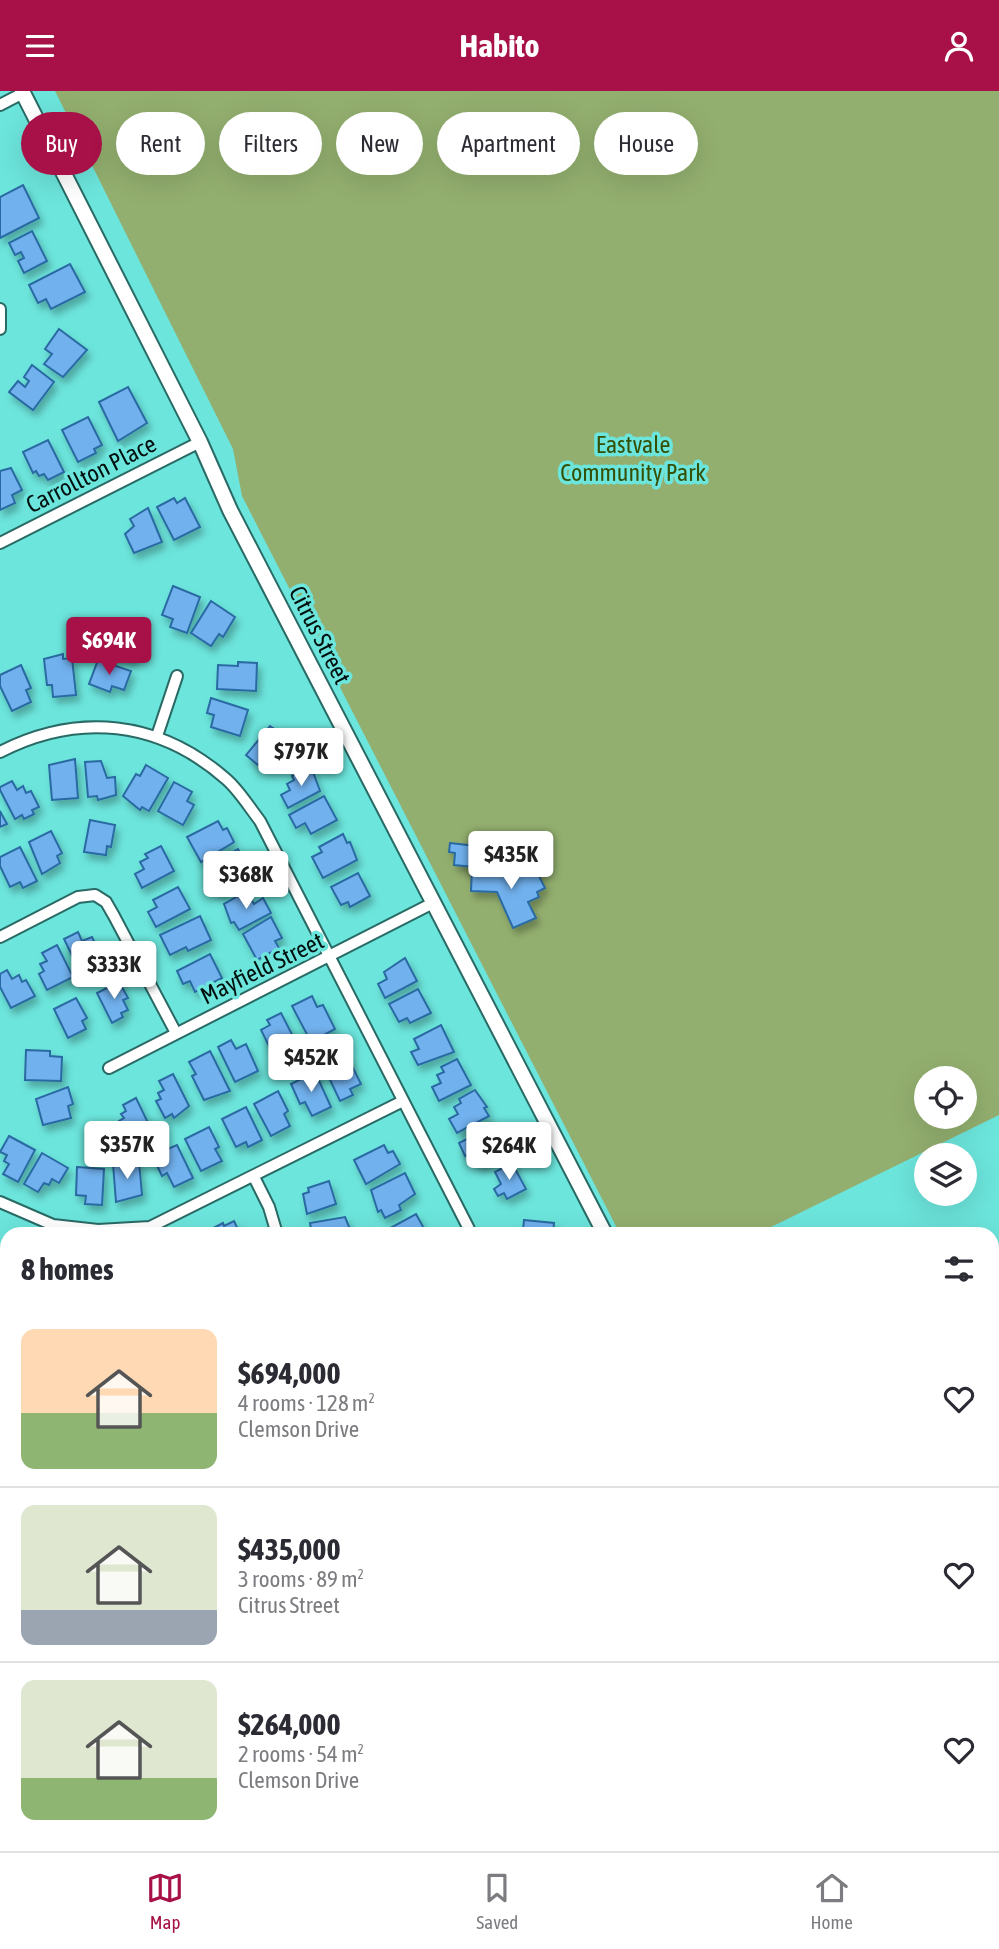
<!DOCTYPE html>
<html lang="en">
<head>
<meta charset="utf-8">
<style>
	body { margin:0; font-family:"Asap Condensed",sans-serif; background:#f7f7f7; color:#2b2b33; height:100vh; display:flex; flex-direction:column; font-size:26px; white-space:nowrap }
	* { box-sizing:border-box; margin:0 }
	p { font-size:23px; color:#7c7c81 }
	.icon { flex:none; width:38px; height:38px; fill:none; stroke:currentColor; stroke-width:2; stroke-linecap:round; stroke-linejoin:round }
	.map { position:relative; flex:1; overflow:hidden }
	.panel { position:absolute; left:0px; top:1136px; width:999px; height:625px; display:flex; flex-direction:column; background:#fff; border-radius:21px 21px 0 0; box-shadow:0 7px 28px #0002 }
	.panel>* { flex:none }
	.hud { position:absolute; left:21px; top:21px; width:957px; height:63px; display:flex; gap:14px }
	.tools { position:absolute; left:914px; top:975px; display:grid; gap:14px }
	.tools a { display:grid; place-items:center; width:63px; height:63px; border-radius:50%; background:#fff; box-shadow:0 7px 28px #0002; font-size:35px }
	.price { position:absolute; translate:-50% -60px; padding:0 16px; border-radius:7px; background:#fff; color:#222; font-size:23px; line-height:46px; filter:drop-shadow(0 2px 4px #0008) }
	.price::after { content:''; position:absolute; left:50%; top:42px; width:21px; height:16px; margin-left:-10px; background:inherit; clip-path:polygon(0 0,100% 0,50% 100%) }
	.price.current { background:#a71147; color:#fff }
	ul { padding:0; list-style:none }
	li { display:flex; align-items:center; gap:21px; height:175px; padding:0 21px }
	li+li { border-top:2px solid #e1e1e2 }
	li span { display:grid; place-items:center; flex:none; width:196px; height:140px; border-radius:14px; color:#555 }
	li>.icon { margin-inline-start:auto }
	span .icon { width:84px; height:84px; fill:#fffc; stroke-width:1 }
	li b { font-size:30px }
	h2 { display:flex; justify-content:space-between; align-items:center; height:84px; padding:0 21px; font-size:30px }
	.pill { padding:0 24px; border-radius:32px; background:#fff; box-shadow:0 7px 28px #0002; font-size:24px; line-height:63px }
	.pill.current { background:#a71147; color:#fff }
	header { display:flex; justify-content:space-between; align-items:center; height:91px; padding:0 21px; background:#a71147; color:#fff; font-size:32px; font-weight:700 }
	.menu { display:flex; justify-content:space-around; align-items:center; height:98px; border-top:2px solid #e1e1e2; background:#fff; font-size:19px; color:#7c7c81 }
	.menu a { display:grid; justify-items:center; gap:4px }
	.menu .current { color:#a71147 }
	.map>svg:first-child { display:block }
</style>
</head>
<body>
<header><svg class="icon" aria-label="menu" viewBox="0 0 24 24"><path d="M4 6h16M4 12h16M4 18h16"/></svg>Habito<svg class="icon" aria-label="person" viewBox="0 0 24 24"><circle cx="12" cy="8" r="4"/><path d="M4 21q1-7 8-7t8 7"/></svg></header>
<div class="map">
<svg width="999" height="1760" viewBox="0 0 999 1760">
	<defs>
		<filter id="shadow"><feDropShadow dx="3.5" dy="6" stdDeviation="3.5" flood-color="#0004"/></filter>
	</defs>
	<rect width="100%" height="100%" fill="#6ce5dc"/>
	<!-- built -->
	<path fill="#4fdbd1" d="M7 1551V1754H895L898 1760H0V1555Z"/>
	<!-- green -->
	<g fill="#93af6f" fill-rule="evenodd">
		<path d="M55 0H999V1024L757 1143H620L242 405 233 358ZM926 987H964V1026H926Z"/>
		<path d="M7 1646V1754H186L190 1760H0V1650Z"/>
	</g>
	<!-- water -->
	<path fill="#9162b7" d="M103 1754H158L162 1760H107Z"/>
	<!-- building -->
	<g fill="#71b1ee" stroke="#2a6aa2" stroke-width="2" filter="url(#shadow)">
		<path d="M23 94 39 127 0 147V106Z"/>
		<path d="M32 140 47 170 24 182 18 170 24 167 21 161 15 164 9 152Z"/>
		<path d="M70 173 85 201 51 218 46 208 38 212 29 194Z"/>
		<path d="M59 238 87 259 63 286 44 273 52 263 45 258Z"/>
		<path d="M32 274 54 291 33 319 9 301 18 290 25 296 29 290 24 286Z"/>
		<path d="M128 296 147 332 118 350 99 311Z"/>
		<path d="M88 326 102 354 94 358 96 362 78 371 62 339Z"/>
		<path d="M48 349 64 381 48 389 44 383 39 385 36 380 33 382 23 361Z"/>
		<path d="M11 377 22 399 12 404 15 412 0 419V380Z"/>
		<path d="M174 407 177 412 185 407 200 436 174 449 157 416Z"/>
		<path d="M148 417 162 451 134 462 125 443 134 435 130 428Z"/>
		<path d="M173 495 200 506 187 542 170 536 173 528 162 524Z"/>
		<path d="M211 510 235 526 223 546 219 543 211 555 191 542Z"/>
		<path d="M104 533 129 541 128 546 138 550 132 570 96 558 98 552 95 551Z"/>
		<path d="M63 563V568L72 567 76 604 53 606 52 594H47L44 568Z"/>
		<path d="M98 569 131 580 124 599 112 595 110 601 89 593Z"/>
		<path d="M238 571 257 572 256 600 217 598 218 574 238 575Z"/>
		<path d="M21 574 31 597 26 599 31 611 12 620 0 595V584Z"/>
		<path d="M211 607 248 619 240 645 211 636 214 624 207 622Z"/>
		<path d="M270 635 288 647 286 649 291 653 274 673 265 666 258 674 246 664Z"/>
		<path d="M75 668 78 707 52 709 49 674Z"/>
		<path d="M101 670 107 687 115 686 116 704 98 709 97 705 88 706 85 671Z"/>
		<path d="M146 674 168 687 149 720 142 716 140 719 123 705 136 683 140 685Z"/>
		<path d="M307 677 310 682 313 681 320 700 288 717 281 704 290 699 287 693 294 689 292 685Z"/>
		<path d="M12 690 17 699 23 695 26 702 31 700 39 716 32 719 34 723 24 728 22 724 15 728 0 699V696Z"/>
		<path d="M174 691 192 701 187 710 194 714 183 734 158 720Z"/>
		<path d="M324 705 337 729 311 743 305 732 296 737 289 724Z"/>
		<path d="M0 720 7 733 0 736Z"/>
		<path d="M90 729 115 734 111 756 107 755 106 764 84 761Z"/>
		<path d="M218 730 223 739 227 737 234 751 201 771 187 746Z"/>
		<path d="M51 740 62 762 57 765 60 772 42 783 29 751Z"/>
		<path d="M343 743 347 752 350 751 357 769 323 787 312 766 322 761 319 756Z"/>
		<path d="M450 752 476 755 474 776 454 774 455 762 449 761Z"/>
		<path d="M161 755 174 780 142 797 135 783 144 778 140 771 148 767 145 763Z"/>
		<path d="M20 756 37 790 23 797 20 791 10 796 0 775V766Z"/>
		<path d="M238 758 249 779 234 789 236 794 219 802 207 786 210 785 206 775Z"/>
		<path d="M523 773 529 785 537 781 545 797 537 801 539 806 528 811 536 827 513 837 497 801 471 800 472 778 507 781Z"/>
		<path d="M358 782 370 805 350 816 348 811 341 814 331 796Z"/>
		<path d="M178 796 190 818 156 836 148 821 157 816 153 809Z"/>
		<path d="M240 804 243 810 250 806 254 813 263 807 271 822 239 839 234 831 231 832 224 813Z"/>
		<path d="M200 825 211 849 188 860 186 856 170 864 160 844Z"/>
		<path d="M271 826 282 847 275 850 279 857 257 869 243 843Z"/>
		<path d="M78 841 82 850 92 846 105 873 82 885 64 848Z"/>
		<path d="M57 854 73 886 47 899 39 883 44 880 40 873 47 870 42 862Z"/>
		<path d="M210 863 222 887 195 901 190 890 183 893 177 880Z"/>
		<path d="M405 867 417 890 385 907 378 893 387 888 384 881Z"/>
		<path d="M7 879 12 888 19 884 22 891 26 889 35 905 11 917 0 896V883Z"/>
		<path d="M119 891 128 907 123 909 128 919 121 922 123 926 112 932 97 902Z"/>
		<path d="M418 898 431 922 410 932 407 927 399 931 389 913Z"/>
		<path d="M312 905 317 916 323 914 335 938 311 951 292 915Z"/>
		<path d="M76 907 87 927 82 930 86 938 68 947 54 918Z"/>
		<path d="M281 922 300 959 277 971 261 939 270 934 267 929Z"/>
		<path d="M441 934 454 961 418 974 411 961 419 958 414 948Z"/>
		<path d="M231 949 236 958 246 953 258 980 235 991 218 956Z"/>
		<path d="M26 959 50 960V965L62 966 61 990 25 989Z"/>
		<path d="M210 960 230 1000 204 1009 192 985 196 983 189 971Z"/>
		<path d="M347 965 361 993 350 998 353 1004 340 1010 324 976Z"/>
		<path d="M457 968 471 994 439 1010 432 996 441 992 437 984 444 981 441 976Z"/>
		<path d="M315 981 331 1016 312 1025 305 1011 300 1013 291 993Z"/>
		<path d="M173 983 189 1015 174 1027 172 1023 165 1027 156 1010 161 1008 158 1002 164 999 159 990Z"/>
		<path d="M68 996 73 1013 68 1015 71 1027 43 1034 36 1008Z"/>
		<path d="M475 999 487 1016 484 1017 489 1025 457 1042 449 1028 458 1023 454 1016 461 1012 459 1008Z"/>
		<path d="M278 1000 288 1020 284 1023 290 1035 271 1045 254 1013Z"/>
		<path d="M136 1007 151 1038 129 1050 119 1030 124 1027 121 1023 126 1020 123 1014Z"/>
		<path d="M246 1016 262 1049 248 1056 246 1051 236 1056 222 1028Z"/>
		<path d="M492 1035 506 1063 479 1076 472 1062 465 1065 459 1052Z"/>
		<path d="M209 1036 219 1056 215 1058 222 1070 201 1080 185 1048Z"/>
		<path d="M9 1045 35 1059 18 1091 3 1083 9 1073 4 1070 7 1064 0 1061Z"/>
		<path d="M166 1052 168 1058 177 1054 193 1087 174 1096 167 1082 162 1085 153 1066 160 1063 156 1056Z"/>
		<path d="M384 1054 388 1062 393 1060 400 1073 366 1093 354 1069Z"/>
		<path d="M42 1062 68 1077 59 1092 52 1088 49 1094 44 1092 38 1101 24 1093Z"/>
		<path d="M139 1071 142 1104 116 1111 113 1073Z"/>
		<path d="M512 1072 526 1098 507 1108 504 1102 498 1105 494 1098 501 1093 495 1081Z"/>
		<path d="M77 1076 104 1078 102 1114 85 1113 86 1105 76 1104Z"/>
		<path d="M405 1082 415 1103 399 1114 401 1119 385 1127 381 1119 378 1121 371 1099Z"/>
		<path d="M329 1090 336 1113 307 1123 303 1103 309 1101 308 1097Z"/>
		<path d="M416 1123 427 1143H384L383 1141Z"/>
		<path d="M345 1126 352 1143H312L310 1132Z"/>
		<path d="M524 1129 554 1132 553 1143H512L513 1138 523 1139Z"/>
		<path d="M234 1130 240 1143H202L223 1132 224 1135Z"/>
		<path d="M0 1156 7 1159 0 1183Z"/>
		<path d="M0 1416 7 1419 5 1452 0 1450Z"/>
		<path d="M174 1754H185L187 1758 178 1760Z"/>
		<path d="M262 1754H302L306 1760H265Z"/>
		<path d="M318 1754H373L376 1760H321Z"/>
		<path d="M601 1754H616L620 1760H589Z"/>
		<path d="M657 1754H714L704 1760H652L658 1757Z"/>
		<path d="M751 1754H803L806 1760H749Z"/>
	</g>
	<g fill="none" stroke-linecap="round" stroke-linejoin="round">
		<!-- minor casing -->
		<g stroke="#296a65" stroke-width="14">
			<g id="minor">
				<path d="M0 14 23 2"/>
				<path d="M0 218V238"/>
				<path d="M0 452 200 351"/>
				<path d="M157 645 177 585"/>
				<path d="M0 661C78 621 159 629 226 688 239 699 249 716 260 730L469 1138"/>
				<path d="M0 846 78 806 95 804 106 811 114 825 176 942"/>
				<path d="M109 977 433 812"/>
				<path d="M254 1086 269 1116 277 1143"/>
				<path d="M0 1111 53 1134 98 1139 150 1136 403 1010"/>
				<path d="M992 1571 999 1568"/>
				<path d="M992 1628 999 1641"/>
			</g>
		</g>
		<!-- tertiary casing -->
		<g stroke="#296a65" stroke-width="18">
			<g id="tertiary">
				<path d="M22 0 200 351 230 419 605 1143"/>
				<path d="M0 1526 7 1523"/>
				<path d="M919 1754 923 1760"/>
			</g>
		</g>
		<!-- minor -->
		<use href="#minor" stroke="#fff" stroke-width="10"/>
		<!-- tertiary -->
		<use href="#tertiary" stroke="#fff" stroke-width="14"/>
	</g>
	<g text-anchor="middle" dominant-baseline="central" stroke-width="7" stroke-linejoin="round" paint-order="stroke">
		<!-- park labels -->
		<g font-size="24" fill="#354f05" stroke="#6ce5dc">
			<text x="633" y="353">Eastvale<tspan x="633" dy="28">Community Park</tspan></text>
		</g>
		<!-- street labels -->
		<g font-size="24" fill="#00100e" stroke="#6ce5dc">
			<text transform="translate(91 383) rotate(-27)">Carrollton Place</text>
			<text transform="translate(320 544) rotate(63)">Citrus Street</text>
			<text transform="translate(262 877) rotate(-26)">Mayfield Street</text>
		</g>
	</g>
</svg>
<div class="tools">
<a><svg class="icon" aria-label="locate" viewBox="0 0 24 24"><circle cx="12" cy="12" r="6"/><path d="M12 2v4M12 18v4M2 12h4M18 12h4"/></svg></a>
<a><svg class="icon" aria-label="layers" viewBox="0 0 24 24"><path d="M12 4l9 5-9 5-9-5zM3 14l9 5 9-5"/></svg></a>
</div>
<b class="price current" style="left:109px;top:586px">$694K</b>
<b class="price" style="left:301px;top:697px">$797K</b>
<b class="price" style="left:511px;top:800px">$435K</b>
<b class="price" style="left:246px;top:820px">$368K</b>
<b class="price" style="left:114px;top:910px">$333K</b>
<b class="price" style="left:311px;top:1003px">$452K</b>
<b class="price" style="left:127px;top:1090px">$357K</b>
<b class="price" style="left:509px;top:1091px">$264K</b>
<div class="hud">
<a class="pill current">Buy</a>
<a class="pill">Rent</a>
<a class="pill">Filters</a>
<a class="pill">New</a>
<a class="pill">Apartment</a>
<a class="pill">House</a>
</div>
<section class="panel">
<h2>8 homes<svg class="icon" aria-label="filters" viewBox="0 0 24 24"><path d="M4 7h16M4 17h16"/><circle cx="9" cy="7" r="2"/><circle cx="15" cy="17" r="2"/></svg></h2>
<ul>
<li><span style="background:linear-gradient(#ffd9b3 60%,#8fb573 0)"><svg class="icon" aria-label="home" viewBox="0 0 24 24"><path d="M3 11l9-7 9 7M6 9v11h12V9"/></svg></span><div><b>$694,000</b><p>4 rooms · 128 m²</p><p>Clemson Drive</p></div><svg class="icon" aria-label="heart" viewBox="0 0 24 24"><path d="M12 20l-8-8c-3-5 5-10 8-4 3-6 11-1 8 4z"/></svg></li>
<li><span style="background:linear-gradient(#dfe7d0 75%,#9aa5b1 0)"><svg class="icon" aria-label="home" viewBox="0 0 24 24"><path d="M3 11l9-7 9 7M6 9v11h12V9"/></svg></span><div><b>$435,000</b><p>3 rooms · 89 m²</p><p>Citrus Street</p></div><svg class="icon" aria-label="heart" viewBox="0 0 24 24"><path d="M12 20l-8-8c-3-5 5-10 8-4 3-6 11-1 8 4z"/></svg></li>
<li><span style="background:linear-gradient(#dfe7d0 70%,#8fb573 0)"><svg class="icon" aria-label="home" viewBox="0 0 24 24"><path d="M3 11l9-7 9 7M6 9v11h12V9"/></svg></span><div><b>$264,000</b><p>2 rooms · 54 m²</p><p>Clemson Drive</p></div><svg class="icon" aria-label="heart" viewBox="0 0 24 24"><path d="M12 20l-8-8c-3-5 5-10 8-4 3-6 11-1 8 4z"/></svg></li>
</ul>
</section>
</div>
<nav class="menu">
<a class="current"><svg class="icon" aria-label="map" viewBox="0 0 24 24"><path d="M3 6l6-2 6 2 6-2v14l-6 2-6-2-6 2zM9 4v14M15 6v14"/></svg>Map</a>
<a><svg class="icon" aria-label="saved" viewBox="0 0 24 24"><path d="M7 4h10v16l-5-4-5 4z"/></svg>Saved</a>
<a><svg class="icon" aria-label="home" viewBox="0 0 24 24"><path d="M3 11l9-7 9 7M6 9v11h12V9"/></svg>Home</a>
</nav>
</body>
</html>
